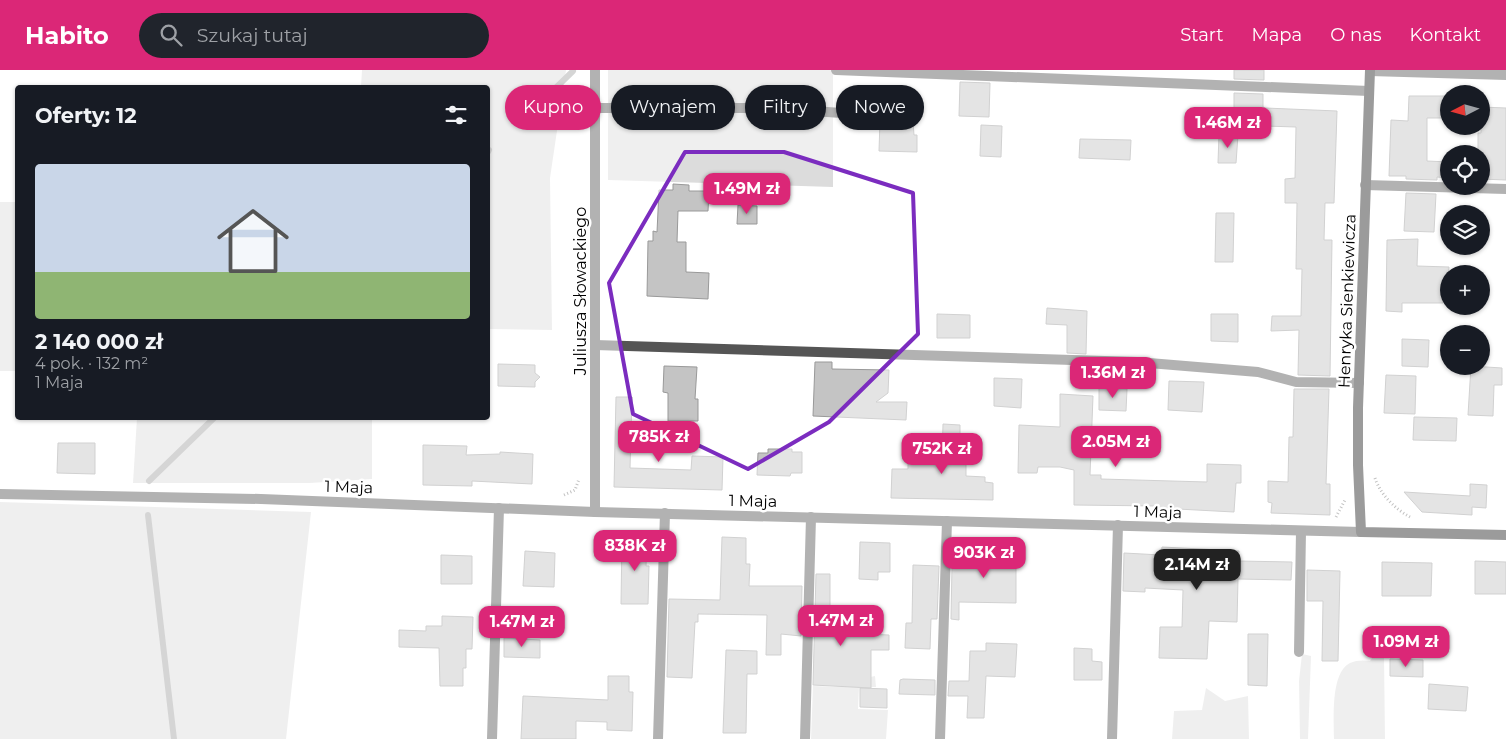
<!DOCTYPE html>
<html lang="pl">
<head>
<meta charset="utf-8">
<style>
	body { margin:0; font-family:Montserrat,sans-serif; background:#20242c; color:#f1f3f6; height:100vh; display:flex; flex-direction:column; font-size:19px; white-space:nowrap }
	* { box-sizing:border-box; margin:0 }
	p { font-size:16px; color:#9ea1a6 }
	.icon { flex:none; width:28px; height:28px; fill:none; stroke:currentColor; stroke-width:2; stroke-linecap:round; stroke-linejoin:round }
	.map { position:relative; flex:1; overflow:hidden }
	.sheet { position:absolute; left:15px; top:15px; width:475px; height:335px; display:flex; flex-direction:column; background:#171b24; border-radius:5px; box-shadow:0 1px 4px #0004 }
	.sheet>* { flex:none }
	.hud { position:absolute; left:505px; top:15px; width:475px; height:45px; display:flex; gap:10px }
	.needle { width:32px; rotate:264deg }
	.buttons { position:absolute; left:1440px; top:15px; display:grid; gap:10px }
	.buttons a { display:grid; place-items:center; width:50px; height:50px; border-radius:50%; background:#171b24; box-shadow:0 1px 4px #0004; font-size:25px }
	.price { position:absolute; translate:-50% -42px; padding:0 11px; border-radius:10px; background:#db2777; color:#fff; font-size:16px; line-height:32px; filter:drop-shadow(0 1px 2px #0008) }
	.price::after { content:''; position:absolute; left:50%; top:30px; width:15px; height:11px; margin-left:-8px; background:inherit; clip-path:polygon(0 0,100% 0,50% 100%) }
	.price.on { background:#222; color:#fff }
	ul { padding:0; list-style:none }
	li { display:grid; align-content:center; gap:10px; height:265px; padding:0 20px }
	li span { display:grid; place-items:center; height:155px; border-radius:5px; color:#555 }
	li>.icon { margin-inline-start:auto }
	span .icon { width:90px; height:90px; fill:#fffc; stroke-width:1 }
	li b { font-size:21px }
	h2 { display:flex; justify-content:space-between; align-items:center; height:60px; padding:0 20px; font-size:21px }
	.pill { padding:0 18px; border-radius:22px; background:#171b24; box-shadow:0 1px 4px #0004; font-size:18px; line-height:45px }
	.pill.on { background:#db2777; color:#fff }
	header { display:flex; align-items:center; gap:30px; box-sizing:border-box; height:70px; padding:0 25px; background:#db2777; color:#fff }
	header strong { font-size:24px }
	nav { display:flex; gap:28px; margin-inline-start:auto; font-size:18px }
	.search { width:350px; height:45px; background:#20242c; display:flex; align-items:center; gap:12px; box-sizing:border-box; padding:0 18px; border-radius:28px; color:#9ea1a6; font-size:19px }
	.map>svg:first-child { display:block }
</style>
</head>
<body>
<header>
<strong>Habito</strong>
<div class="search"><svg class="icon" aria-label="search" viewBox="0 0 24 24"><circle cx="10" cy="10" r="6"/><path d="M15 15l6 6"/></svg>Szukaj tutaj</div>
<nav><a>Start</a><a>Mapa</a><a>O nas</a><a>Kontakt</a></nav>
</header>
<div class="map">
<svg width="1506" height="669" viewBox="0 0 1506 669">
	<rect width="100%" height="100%" fill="#fff"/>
	<!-- green -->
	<g fill="#dcdcdc">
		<path d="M362 0H566L550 108 552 260 488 259V18L361 17Z"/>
		<path d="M608 0H833V117L608 110Z"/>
		<rect x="0" y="132" width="17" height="169"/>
		<path d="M137 348H372V409L310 413H133Z"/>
		<path d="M0 432 311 442 286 669H0Z"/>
		<path d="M1376 582H1379L1384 587 1385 669H1334C1334 650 1330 603 1350 593 1356 590 1364 590 1370 591Z"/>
		<path d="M1302 584 1311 586 1308 669H1300L1299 611Z"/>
		<path d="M875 606 876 617H859L858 639 888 640 886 669H811L813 616 840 617 847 612Z"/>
		<path d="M1206 618 1225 631 1248 626 1249 669H1172L1174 641 1202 640Z"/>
	</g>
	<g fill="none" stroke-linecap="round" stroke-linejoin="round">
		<!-- stream -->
		<g stroke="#a3a3a3" stroke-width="6">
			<path d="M539 34 573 1"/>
			<path d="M488 82 489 80"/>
			<path d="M149 411 214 348"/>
			<path d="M148 445 174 669"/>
		</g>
	</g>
	<!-- building -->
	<g fill="#c4c4c4" stroke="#999">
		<path d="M1234 0H1264V10L1234 9Z"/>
		<path d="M960 12 990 13 989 47 959 46Z"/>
		<path d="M1234 23 1263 24V37L1265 38 1337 41 1334 133H1325L1324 170H1332L1330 306 1298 305 1299 260 1271 261 1272 246H1301L1302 199H1296L1297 133H1285V109L1295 108 1296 57 1234 55Z"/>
		<path d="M1409 26H1446L1445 48H1427V91L1449 92V108L1437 107V110L1406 109V106H1389L1391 50 1408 51Z"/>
		<path d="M887 27 914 28 913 52 914 65H917V82L879 81 880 51H886Z"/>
		<path d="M1481 37 1506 38V110L1481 109V84H1478V63H1481Z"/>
		<path d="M981 55 1002 56 1001 87 980 86Z"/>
		<path d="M1219 64 1238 65 1236 93H1218Z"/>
		<path d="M1080 69 1131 70 1130 90 1079 88Z"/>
		<path d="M673 114 689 115V121H709L708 141H678L677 172H686V202L709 203 708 229 647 226 648 171H653V161L657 162 659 120H673Z"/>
		<path d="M1406 123 1436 124 1434 162 1404 161Z"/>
		<path d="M738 135 757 136V154H737Z"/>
		<path d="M1216 143H1234L1233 192H1215Z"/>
		<path d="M1418 169 1417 196 1449 197 1446 229 1443 228V233H1402V242L1386 241 1387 170Z"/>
		<path d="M1047 238 1087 241 1086 284 1067 283V255L1046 254Z"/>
		<path d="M937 244 970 245V268H937Z"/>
		<path d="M1211 244H1238V272L1211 271Z"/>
		<path d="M1402 269 1429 270 1428 297 1402 296Z"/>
		<path d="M815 292H832V299L889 300 888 323 876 332H907L906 350 813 346Z"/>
		<path d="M498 294 535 295V303L540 307 535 312V317L498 316Z"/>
		<path d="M664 296 697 297 695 329H698V351H668V323L663 322Z"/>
		<path d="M1471 296 1502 298V315H1494L1493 346 1468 345Z"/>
		<path d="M1386 305 1416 306 1415 344 1384 343Z"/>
		<path d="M994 308 1022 309 1021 338 994 336Z"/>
		<path d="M1169 311 1204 312 1202 342 1168 340Z"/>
		<path d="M1099 318 1127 319 1126 341 1099 340Z"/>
		<path d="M1294 319H1329L1326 414H1330V445L1271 443 1272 433 1268 432V411L1288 412 1289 367H1293Z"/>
		<path d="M1060 324 1093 326 1090 405H1101V409L1207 412V394L1241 395V413H1236L1234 442 1159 438V436L1074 435V400L1060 397H1038L1037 403H1018L1019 355 1060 357Z"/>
		<path d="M616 327H632L630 398 691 400 692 386 723 387 722 420 614 417Z"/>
		<path d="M1414 347 1457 348 1456 371 1413 370Z"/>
		<path d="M943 354 960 355V375L966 376V406L985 407V412L993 413V430L891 428 892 399H908V391L942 392Z"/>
		<path d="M58 373H95V404L57 403Z"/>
		<path d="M423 375 467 376 466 385 500 384V382L533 384 532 414 472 411V416L423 415Z"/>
		<path d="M768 379H792V382H802V403H791L790 406 757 405 758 383H768Z"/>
		<path d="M1470 414 1487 415 1486 438 1472 437V445L1422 442 1404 422 1470 426Z"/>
		<path d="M722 467 746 468V494H750L749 516H802L801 566 781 564V585H766L767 545 698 544V552H695L692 608 667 607 669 529 720 530Z"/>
		<path d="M622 468 647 469 646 496H649L648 534H621Z"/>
		<path d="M860 472 890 473V502H878V510L859 509Z"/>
		<path d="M1003 477 1011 482H1016V533L959 532V550L951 549 952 496H959V482H994Z"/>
		<path d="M1162 477 1239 481 1238 491 1292 492 1291 510 1238 509 1237 552 1209 551 1207 589 1159 588 1160 557H1182L1183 520 1145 518V522L1123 521 1124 483 1161 485Z"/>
		<path d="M525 481 555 483 554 517 523 516Z"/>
		<path d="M441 485 472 486V514H441Z"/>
		<path d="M1475 491 1506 492V524H1475Z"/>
		<path d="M1382 492 1432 493 1431 526H1382Z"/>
		<path d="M913 495 939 496 937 549H931L930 579 905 578 906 553H912Z"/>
		<path d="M1307 500 1340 501 1338 591H1322L1323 531H1307Z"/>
		<path d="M816 504H830V542H834V563L889 565V580H871V618L813 615Z"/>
		<path d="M442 546 473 547 472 579H466V598H463V616H440L439 578 399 577V560L426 561V556H442Z"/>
		<path d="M1248 564H1268L1267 616 1248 615Z"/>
		<path d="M504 568 540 570V588L504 587Z"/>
		<path d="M986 573 1017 574 1015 607 986 606 984 648H967L968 626H948L949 611H969L970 581H986Z"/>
		<path d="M1074 578 1092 579V591L1102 592V610H1074Z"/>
		<path d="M726 580 757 581V604H747L746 663H723Z"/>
		<path d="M1390 589 1423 590V607L1390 606Z"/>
		<path d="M608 606H629V622H633L632 661 607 660V652L576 651V669H521L523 626 608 630Z"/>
		<path d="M903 609 935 610V625L899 624 900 610Z"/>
		<path d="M1429 614 1468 617 1466 641 1428 639Z"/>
		<path d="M860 618 887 619V638L860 637Z"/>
	</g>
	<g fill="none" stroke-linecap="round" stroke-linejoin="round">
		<!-- path -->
		<g stroke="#777" stroke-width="3" stroke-dasharray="1 2.5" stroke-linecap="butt">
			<path d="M1375 408C1380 424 1395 439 1410 447"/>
			<path d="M564 425 575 420 579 409"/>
			<path d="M1336 447 1345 430"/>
		</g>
		<!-- lane -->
		<g stroke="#555" stroke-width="10">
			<path d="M836 0 1369 21"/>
			<path d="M1370 1 1506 5"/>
			<path d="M595 38H770L870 45"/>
			<path d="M1365 115 1506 119"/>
			<path d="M595 275 1137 292 1258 302 1296 312 1359 313"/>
			<path d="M1299 582 1301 461"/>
			<path d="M658 669 665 443"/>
			<path d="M805 669 811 447"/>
			<path d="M940 669 947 451"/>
			<path d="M1112 669 1118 455"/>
		</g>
		<!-- street -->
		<g stroke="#555" stroke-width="10">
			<path d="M0 424 261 429 595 442 1361 462"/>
			<path d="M595 442V0"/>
			<path d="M492 669 499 438"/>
		</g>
		<!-- secondary -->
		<path stroke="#222" stroke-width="10" d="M1370 0 1358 338V395L1361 462 1506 465"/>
	</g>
	<!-- marked area -->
	<path d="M0 0H1506V669H0ZM685 82H784L913 123 918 264 829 352 748 399 633 344 609 213Z" fill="#fff" fill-opacity=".55" fill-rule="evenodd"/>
	<path fill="none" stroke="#7b2cbf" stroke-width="4" stroke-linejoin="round" d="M685 82H784L913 123 918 264 829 352 748 399 633 344 609 213Z"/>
	<g text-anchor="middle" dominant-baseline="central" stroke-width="5" stroke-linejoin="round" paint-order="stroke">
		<!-- street labels -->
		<g font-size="16" fill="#000" stroke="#fff">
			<text transform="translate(580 221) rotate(-90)">Juliusza Słowackiego</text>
			<text transform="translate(1347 231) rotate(-88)">Henryka Sienkiewicza</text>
			<text transform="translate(349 417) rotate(2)">1 Maja</text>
			<text transform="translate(753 431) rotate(1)">1 Maja</text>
			<text transform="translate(1158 442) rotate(2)">1 Maja</text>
		</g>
	</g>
</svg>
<div class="buttons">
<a><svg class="needle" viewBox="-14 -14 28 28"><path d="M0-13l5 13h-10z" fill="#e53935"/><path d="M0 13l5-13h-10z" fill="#9ea1a6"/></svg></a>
<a><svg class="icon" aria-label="locate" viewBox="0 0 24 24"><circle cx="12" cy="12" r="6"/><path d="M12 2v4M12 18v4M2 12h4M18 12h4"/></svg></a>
<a><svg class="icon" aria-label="layers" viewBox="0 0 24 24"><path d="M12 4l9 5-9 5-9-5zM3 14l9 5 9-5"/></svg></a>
<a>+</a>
<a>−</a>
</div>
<b class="price" style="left:1228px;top:79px">1.46M zł</b>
<b class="price" style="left:747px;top:145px">1.49M zł</b>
<b class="price" style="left:1113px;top:329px">1.36M zł</b>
<b class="price" style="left:659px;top:393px">785K zł</b>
<b class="price" style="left:1116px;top:398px">2.05M zł</b>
<b class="price" style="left:942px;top:405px">752K zł</b>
<b class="price" style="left:635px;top:502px">838K zł</b>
<b class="price" style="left:984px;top:509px">903K zł</b>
<b class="price on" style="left:1197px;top:521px">2.14M zł</b>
<b class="price" style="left:841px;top:577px">1.47M zł</b>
<b class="price" style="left:522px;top:578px">1.47M zł</b>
<b class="price" style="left:1406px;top:598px">1.09M zł</b>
<div class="hud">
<a class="pill on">Kupno</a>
<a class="pill">Wynajem</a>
<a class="pill">Filtry</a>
<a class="pill">Nowe</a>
</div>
<section class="sheet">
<h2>Oferty: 12<svg class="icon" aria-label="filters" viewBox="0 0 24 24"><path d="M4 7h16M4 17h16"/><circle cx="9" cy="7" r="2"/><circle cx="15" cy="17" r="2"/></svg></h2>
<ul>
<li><span style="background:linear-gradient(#c9d6e8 70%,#8fb573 0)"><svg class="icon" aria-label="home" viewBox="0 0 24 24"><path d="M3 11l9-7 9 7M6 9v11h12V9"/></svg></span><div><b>2 140 000 zł</b><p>4 pok. · 132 m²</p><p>1 Maja</p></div></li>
</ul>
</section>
</div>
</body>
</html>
